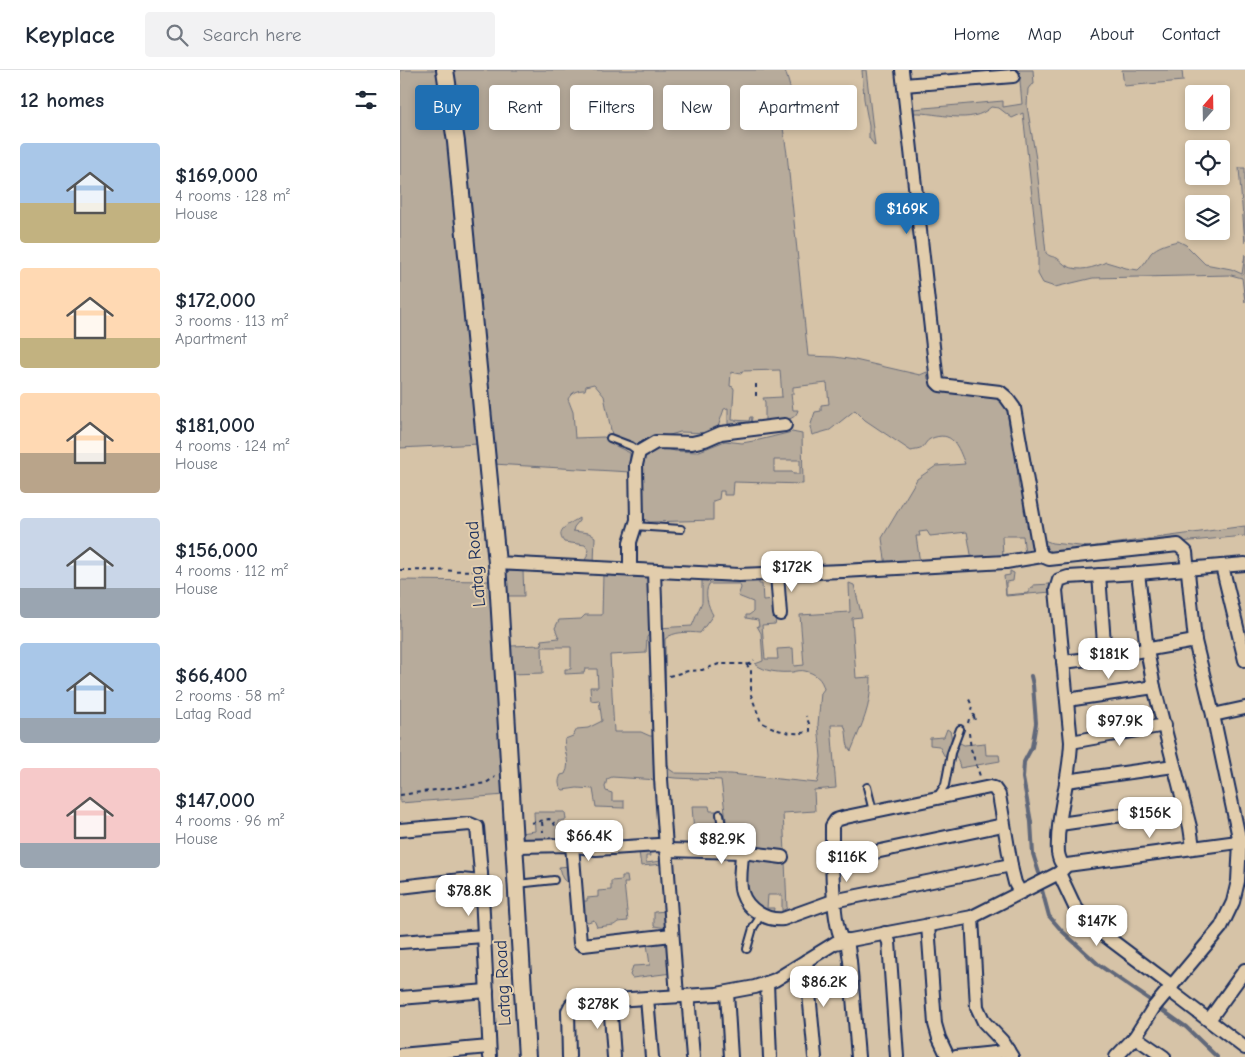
<!DOCTYPE html>
<html lang="en">
<head>
<meta charset="utf-8">
<style>
	body { margin:0; font-family:"Comic Neue",sans-serif; background:#f2f2f3; color:#1f2937; height:100vh; display:flex; flex-direction:column; font-size:19px; white-space:nowrap }
	* { box-sizing:border-box; margin:0 }
	p { font-size:16px; color:#747a83 }
	.icon { flex:none; width:28px; height:28px; fill:none; stroke:currentColor; stroke-width:2; stroke-linecap:round; stroke-linejoin:round }
	.map { position:relative; flex:1; overflow:hidden }
	.panel { display:flex; flex-direction:column; background:#fff; width:400px }
	.panel>* { flex:none }
	.hud { position:absolute; left:15px; top:15px; width:475px; height:45px; display:flex; gap:10px }
	.needle { width:32px; rotate:20deg }
	.controls { position:absolute; left:785px; top:15px; display:grid; gap:10px }
	.controls a { display:grid; place-items:center; width:45px; height:45px; border-radius:5px; background:#fff; box-shadow:0 2px 8px #0003; font-size:25px }
	.price { position:absolute; translate:-50% -42px; padding:0 11px; border-radius:10px; background:#fff; color:#222; font-size:16px; line-height:32px; filter:drop-shadow(0 1px 2px #0008) }
	.price::after { content:''; position:absolute; left:50%; top:30px; width:15px; height:11px; margin-left:-8px; background:inherit; clip-path:polygon(0 0,100% 0,50% 100%) }
	.price.active { background:#1f6fb2; color:#fff }
	ul { padding:0; list-style:none }
	li { display:flex; align-items:center; gap:15px; height:125px; padding:0 20px }
	li span { display:grid; place-items:center; flex:none; width:140px; height:100px; border-radius:5px; color:#555 }
	li>.icon { margin-inline-start:auto }
	span .icon { width:60px; height:60px; fill:#fffc; stroke-width:1 }
	li b { font-size:21px }
	h2 { display:flex; justify-content:space-between; align-items:center; height:60px; padding:0 20px; font-size:21px }
	.tag { padding:0 18px; border-radius:5px; background:#fff; box-shadow:0 2px 8px #0003; font-size:18px; line-height:45px }
	.tag.active { background:#1f6fb2; color:#fff }
	header { display:flex; align-items:center; gap:30px; box-sizing:border-box; height:70px; padding:0 25px; background:#fff; border-bottom:1px solid #e0e1e3 }
	header strong { font-size:24px }
	nav { display:flex; gap:28px; margin-inline-start:auto; font-size:18px }
	.search { width:350px; height:45px; background:#f2f2f3; display:flex; align-items:center; gap:12px; box-sizing:border-box; padding:0 18px; border-radius:5px; color:#747a83; font-size:19px }
	main { display:flex; flex:1; min-height:0 }
	.map>svg:first-child { display:block }
</style>
</head>
<body>
<header>
<strong>Keyplace</strong>
<div class="search"><svg class="icon" aria-label="search" viewBox="0 0 24 24"><circle cx="10" cy="10" r="6"/><path d="M15 15l6 6"/></svg>Search here</div>
<nav><a>Home</a><a>Map</a><a>About</a><a>Contact</a></nav>
</header>
<main>
<section class="panel">
<h2>12 homes<svg class="icon" aria-label="filters" viewBox="0 0 24 24"><path d="M4 7h16M4 17h16"/><circle cx="9" cy="7" r="2"/><circle cx="15" cy="17" r="2"/></svg></h2>
<ul>
<li><span style="background:linear-gradient(#a9c7e8 60%,#c2b280 0)"><svg class="icon" aria-label="home" viewBox="0 0 24 24"><path d="M3 11l9-7 9 7M6 9v11h12V9"/></svg></span><div><b>$169,000</b><p>4 rooms · 128 m²</p><p>House</p></div></li>
<li><span style="background:linear-gradient(#ffd9b3 70%,#c2b280 0)"><svg class="icon" aria-label="home" viewBox="0 0 24 24"><path d="M3 11l9-7 9 7M6 9v11h12V9"/></svg></span><div><b>$172,000</b><p>3 rooms · 113 m²</p><p>Apartment</p></div></li>
<li><span style="background:linear-gradient(#ffd9b3 60%,#b9a48a 0)"><svg class="icon" aria-label="home" viewBox="0 0 24 24"><path d="M3 11l9-7 9 7M6 9v11h12V9"/></svg></span><div><b>$181,000</b><p>4 rooms · 124 m²</p><p>House</p></div></li>
<li><span style="background:linear-gradient(#c9d6e8 70%,#9aa5b1 0)"><svg class="icon" aria-label="home" viewBox="0 0 24 24"><path d="M3 11l9-7 9 7M6 9v11h12V9"/></svg></span><div><b>$156,000</b><p>4 rooms · 112 m²</p><p>House</p></div></li>
<li><span style="background:linear-gradient(#a9c7e8 75%,#9aa5b1 0)"><svg class="icon" aria-label="home" viewBox="0 0 24 24"><path d="M3 11l9-7 9 7M6 9v11h12V9"/></svg></span><div><b>$66,400</b><p>2 rooms · 58 m²</p><p>Latag Road</p></div></li>
<li><span style="background:linear-gradient(#f6c9c9 75%,#9aa5b1 0)"><svg class="icon" aria-label="home" viewBox="0 0 24 24"><path d="M3 11l9-7 9 7M6 9v11h12V9"/></svg></span><div><b>$147,000</b><p>4 rooms · 96 m²</p><p>House</p></div></li>
</ul>
</section>
<div class="map">
<svg width="845" height="987" viewBox="0 0 845 987">
	<rect width="100%" height="100%" fill="#d6c3a7"/>
	<filter id="ink" filterUnits="userSpaceOnUse"><feTurbulence type="fractalNoise" baseFrequency=".02" numOctaves="2"/><feDisplacementMap in="SourceGraphic" scale="10" xChannelSelector="R" yChannelSelector="G"/><feConvolveMatrix kernelMatrix="1 2 1 2 8 2 1 2 1" color-interpolation-filters="sRGB"/></filter>
	<g filter="url(#ink)">
		<!-- green -->
		<g fill="#b7ab9b" stroke="#696d7c" fill-rule="evenodd">
			<path d="M0 0H39L48 59 70 308 79 374 0 378Z"/>
			<path d="M53 0H385L392 24 388 42 381 45 387 84 408 286 435 287 455 290 520 305 527 302 528 309 553 315 602 318 610 335 607 340 610 362 614 365 619 418C630 431 621 434 625 444 628 453 633 462 636 471L644 470 652 473 689 477 845 456V466L747 475 659 480 625 485 623 466H602L603 487 572 490 567 462 530 466 527 461 519 462 520 466H516L520 493 486 496 482 468 517 409 536 396 565 394C558 377 553 359 530 369 526 371 525 375 522 378 520 380 514 380 511 381L465 350 455 340 430 360 412 365 410 357 415 342 421 341V335L429 334 427 313 393 317V324H391L393 340H398C395 353 377 350 365 351V332L363 328 382 327 380 300 342 301 341 304 331 302 330 316 333 317 334 319 332 350 349 351 350 347H352L351 356 328 354V338L324 339 317 360 310 363 280 362 240 374H235L212 365 204 326 194 314 186 316 185 320C177 320 172 322 168 329L173 342 175 368 204 367 214 375 230 383V402L93 394Z"/>
			<path d="M462 0H466L475 76 469 68V56L464 29Z"/>
			<path d="M619 0H633L634 14 630 16 628 19 627 36 636 89 646 183C650 187 652 186 657 188 660 190 663 194 667 196 679 202 694 198 706 192L726 198 738 200C744 195 746 190 751 183 757 176 769 173 778 171L786 175 805 194 831 199 842 204 845 184V232L842 208 831 205 693 208 655 217 643 213 638 204V182L623 43 612 48 599 38 591 37C571 56 538 42 514 43L513 39 603 31V37L622 34Z"/>
			<path d="M722 0H782L783 11 724 16Z"/>
			<path d="M839 98H845V173Z"/>
			<path d="M392 362 402 364 403 414 334 412 333 425H324V421H320L319 429 313 431V450L250 452 244 449 239 401 243 386 257 379 264 378 275 381 297 382 325 371 342 373 359 370ZM374 390H400V404H393V402H374Z"/>
			<path d="M179 448V451L174 457 173 461 189 463 195 467 194 493 183 495 187 486 188 479 185 475 164 472C154 459 170 454 179 448Z"/>
			<path d="M106 501H123L124 526H107L105 502Z"/>
			<path d="M610 501 614 503 613 511 606 512V525L629 523V519L633 518V515L651 514V522L606 526 604 506 610 505Z"/>
			<path d="M203 504 246 506 248 508 251 562 247 567 246 583 210 585 214 662H241L250 666H255L258 710 212 707 207 709 205 717 206 721 212 723V731H224V738L196 737 193 719 177 718 163 720C158 716 158 711 161 705L165 704C172 692 162 680 165 669L173 666 177 659 188 658 202 651 199 630 191 631 190 617H198L197 599H185L184 603 165 604V599H171V577H142L143 603 111 604 110 576 142 575 141 570 159 568 155 558 159 550 181 549 185 545H202Z"/>
			<path d="M302 506 359 508V514H362L363 531 376 530 377 547 375 554 362 555 365 589H378L377 579 393 578 394 596 404 595 400 545 450 542 449 513 454 515 462 547 452 548 456 608 471 607C471 639 462 653 451 681 445 676 448 662 444 655H431L436 718 414 720 415 741 383 743 385 783 325 778 326 750 321 710 275 708 267 707 264 704 257 558 292 556 302 532ZM309 514H340L341 518 338 526 353 532V542L349 545H346V548L358 550 359 556H357L361 563 363 591 355 594C365 602 380 603 393 602 396 601 402 600 405 601 415 603 422 609 424 619L421 623 418 654 421 687 419 706 417 713 331 704 275 703 269 699 266 689 265 569C274 561 288 562 300 563L313 545C308 536 304 523 309 514Z"/>
			<path d="M0 510 91 511 105 725 0 733Z"/>
			<path d="M547 659 550 661C553 670 551 679 547 687H545L539 676 530 675V668L544 667Z"/>
			<path d="M560 673 564 675 585 673 586 685H599L600 691 560 698C559 691 555 687 554 680Z"/>
			<path d="M292 736H309L310 741H316C320 751 320 765 315 775L295 776Z"/>
			<path d="M134 742H165L166 750 158 751 159 763 167 762V770L122 773 121 763 135 761Z"/>
			<path d="M249 780 250 786H246V793L261 791 259 784 262 783 263 794 241 796 239 782Z"/>
			<path d="M345 786 385 791 387 838 382 841V825H368L367 838H374L373 846 367 845 346 822Z"/>
			<path d="M170 796 172 813C162 813 161 805 159 797Z"/>
			<path d="M222 806H227L228 813H224L228 851 218 852 214 855 197 857 194 850 188 852 184 850 179 831H187V828L198 827V821L211 820V811L222 810Z"/>
			<path d="M268 841 267 858 254 856V842Z"/>
			<path d="M268 871 272 903 232 908 230 905 233 896 250 895 247 874Z"/>
		</g>
		<g fill="none" stroke-linecap="round" stroke-linejoin="round">
			<!-- stream -->
			<g stroke="#61677a" stroke-width="4">
				<path d="M631 606 633 615 636 653 632 677 624 692 623 708 631 752 633 784 639 803"/>
				<path d="M642 820 649 846 662 861 699 895 750 930"/>
				<path d="M762 940 786 957 817 987"/>
			</g>
			<!-- service casing -->
			<g stroke="#1b2f5e" stroke-width="10">
				<g id="service">
					<path d="M210 368 231 376 239 382"/>
					<path d="M234 456 281 459"/>
					<path d="M467 717 473 741"/>
					<path d="M537 727 545 715 551 683 560 659"/>
					<path d="M320 744 322 757 321 782"/>
					<path d="M117 814 154 810"/>
					<path d="M347 879 353 858 361 845"/>
				</g>
			</g>
			<!-- minor casing -->
			<g stroke="#1b2f5e" stroke-width="16">
				<g id="minor">
					<path d="M502 0 537 312 540 315 600 322 606 327 614 338 639 479 642 486 649 489 778 475 786 482 795 571 813 645 840 772 838 811 833 832 821 857 754 937 735 967 716 987"/>
					<path d="M504 15 613 6"/>
					<path d="M97 493 339 505 443 501 606 492 642 486"/>
					<path d="M822 496 845 590"/>
					<path d="M230 500V472L237 450 236 395 239 382 256 372 292 373 305 370 321 363 385 355"/>
					<path d="M254 501 261 709 277 926"/>
					<path d="M738 503 747 580 754 617 790 757 793 777"/>
					<path d="M377 504 380 544"/>
					<path d="M699 505 705 587"/>
					<path d="M663 592 705 587 795 571"/>
					<path d="M667 630 754 617"/>
					<path d="M813 645 845 638"/>
					<path d="M671 672 765 655"/>
					<path d="M666 711 774 696"/>
					<path d="M660 754 784 736"/>
					<path d="M0 760 70 754 77 757 81 803 90 987"/>
					<path d="M172 775 180 873 183 875 272 865"/>
					<path d="M115 776 172 775 196 779 258 775 266 777"/>
					<path d="M266 780 342 782 382 787"/>
					<path d="M342 782C342 794 338 811 342 823 347 839 366 851 383 849L433 831 611 795"/>
					<path d="M433 791 603 755"/>
					<path d="M665 796C660 793 659 788 658 783 656 746 670 709 671 672L656 520 659 510 668 507 738 503 845 494"/>
					<path d="M659 803 675 837 683 846 695 858 772 916"/>
					<path d="M0 817 61 810 81 812"/>
					<path d="M572 847 577 937 584 952 602 971 612 987"/>
					<path d="M528 855 535 954 539 968 548 987"/>
					<path d="M485 863 489 872 497 987"/>
					<path d="M447 870 450 891 458 987"/>
					<path d="M443 871C431 855 432 779 432 756L436 750 446 747 590 717 594 718 599 725 612 801 615 813 620 822"/>
					<path d="M0 872 84 866"/>
					<path d="M406 891 415 987"/>
					<path d="M367 913 370 987"/>
					<path d="M769 920 845 978"/>
					<path d="M327 923 331 987"/>
					<path d="M288 926 293 987"/>
					<path d="M0 928 87 921"/>
					<path d="M247 928 252 987"/>
					<path d="M210 931 214 987"/>
					<path d="M809 950 845 900"/>
					<path d="M735 967 764 987"/>
					<path d="M0 985 89 977"/>
					<path d="M169 987 168 941 171 935 178 932 317 924 355 917 375 910 435 873 572 847 659 803 667 795 845 771"/>
					<path d="M556 987 595 983 608 980"/>
				</g>
			</g>
			<!-- tertiary casing -->
			<g stroke="#1b2f5e" stroke-width="20">
				<path id="tertiary" d="M45 0 56 72 97 493 127 987"/>
			</g>
			<!-- path -->
			<g stroke="#1b2f5e" stroke-width="2" stroke-dasharray="4 4" stroke-linecap="butt">
				<path d="M356 314V326L358 329"/>
				<path d="M0 500 82 501"/>
				<path d="M346 594 351 600V625L361 652C375 660 394 667 410 661V656L406 646"/>
				<path d="M269 606 288 601 302 600 319 594H350L354 590"/>
				<path d="M574 646 575 651"/>
				<path d="M568 653 569 649 574 646 571 641 572 636 568 627"/>
				<path d="M569 663 571 679 580 706"/>
				<path d="M0 725 86 713 95 707"/>
				<path d="M142 752 143 762"/>
				<path d="M131 753 149 749 153 751 156 758 159 759"/>
			</g>
			<!-- service -->
			<use href="#service" stroke="#e2cdac" stroke-width="6"/>
			<!-- minor -->
			<use href="#minor" stroke="#e2cdac" stroke-width="12"/>
			<!-- tertiary -->
			<use href="#tertiary" stroke="#e2cdac" stroke-width="16"/>
		</g>
	</g>
	<g text-anchor="middle" dominant-baseline="central" stroke-width="4" stroke-linejoin="round" paint-order="stroke">
		<!-- street labels -->
		<g font-size="18" fill="#1b2f5e" stroke="#e2cdac">
			<text transform="translate(76 494) rotate(-95)">Latag Road</text>
			<text transform="translate(103 913) rotate(-93)">Latag Road</text>
		</g>
	</g>
</svg>
<div class="controls">
<a><svg class="needle" viewBox="-14 -14 28 28"><path d="M0-13l5 13h-10z" fill="#e53935"/><path d="M0 13l5-13h-10z" fill="#747a83"/></svg></a>
<a><svg class="icon" aria-label="locate" viewBox="0 0 24 24"><circle cx="12" cy="12" r="6"/><path d="M12 2v4M12 18v4M2 12h4M18 12h4"/></svg></a>
<a><svg class="icon" aria-label="layers" viewBox="0 0 24 24"><path d="M12 4l9 5-9 5-9-5zM3 14l9 5 9-5"/></svg></a>
</div>
<b class="price active" style="left:507px;top:165px">$169K</b>
<b class="price" style="left:392px;top:523px">$172K</b>
<b class="price" style="left:709px;top:610px">$181K</b>
<b class="price" style="left:720px;top:677px">$97.9K</b>
<b class="price" style="left:750px;top:769px">$156K</b>
<b class="price" style="left:189px;top:792px">$66.4K</b>
<b class="price" style="left:322px;top:795px">$82.9K</b>
<b class="price" style="left:447px;top:813px">$116K</b>
<b class="price" style="left:69px;top:847px">$78.8K</b>
<b class="price" style="left:697px;top:877px">$147K</b>
<b class="price" style="left:424px;top:938px">$86.2K</b>
<b class="price" style="left:198px;top:960px">$278K</b>
<div class="hud">
<a class="tag active">Buy</a>
<a class="tag">Rent</a>
<a class="tag">Filters</a>
<a class="tag">New</a>
<a class="tag">Apartment</a>
</div>
</div>
</main>
</body>
</html>
